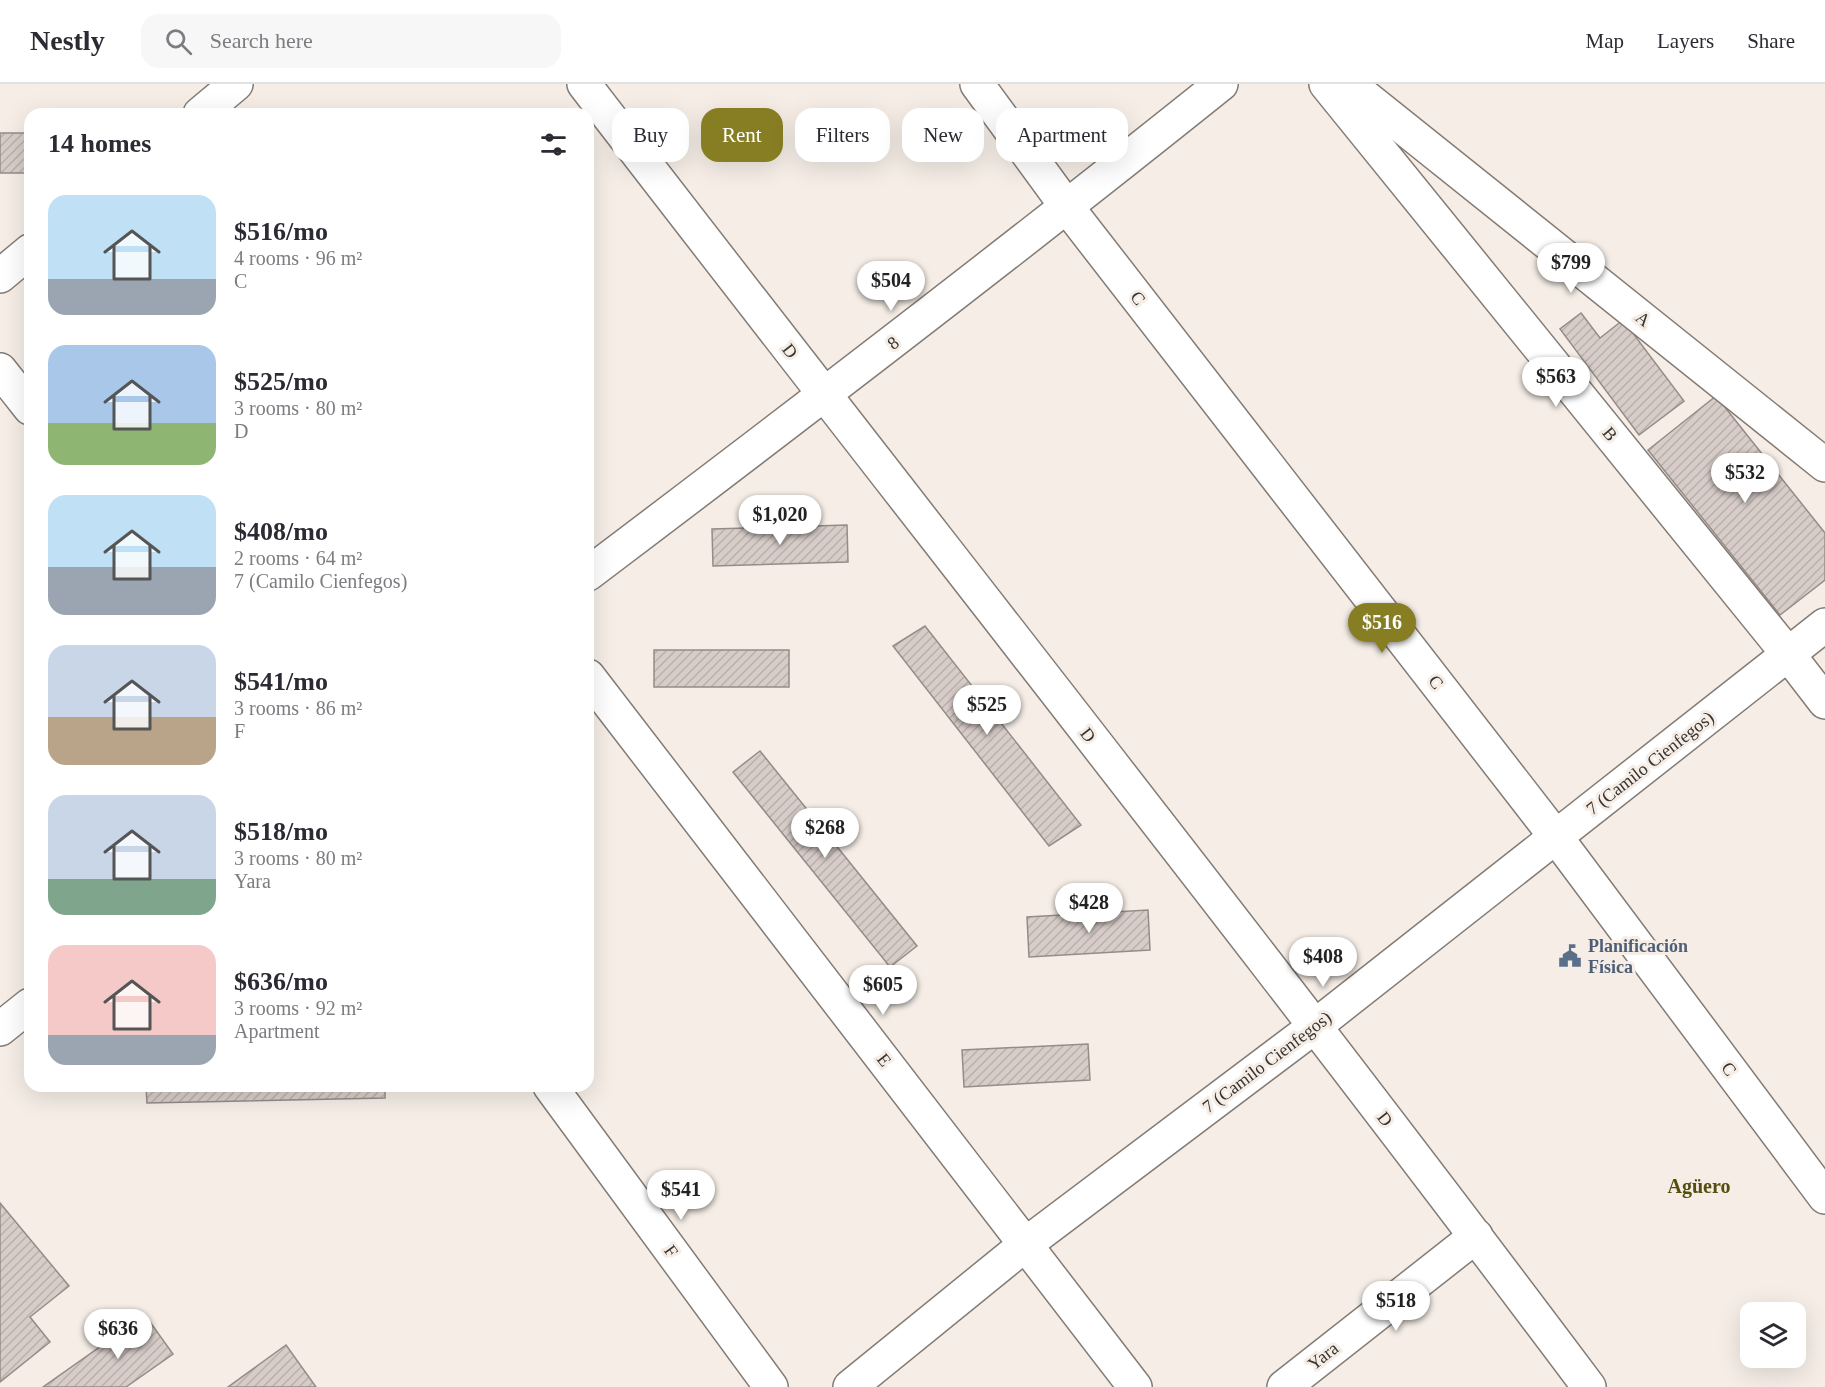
<!DOCTYPE html>
<html lang="en">
<head>
<meta charset="utf-8">
<style>
	body { margin:0; font-family:"Times New Roman",serif; background:#f7f7f7; color:#2b2b33; height:100vh; display:flex; flex-direction:column; font-size:22px; white-space:nowrap }
	* { box-sizing:border-box; margin:0 }
	p { font-size:20px; color:#7c7c81 }
	.icon { flex:none; width:33px; height:33px; fill:none; stroke:currentColor; stroke-width:2; stroke-linecap:round; stroke-linejoin:round }
	.map { position:relative; flex:1; overflow:hidden }
	.panel { position:absolute; left:24px; top:24px; width:570px; height:984px; display:flex; flex-direction:column; background:#fff; border-radius:18px; box-shadow:0 6px 24px #0002 }
	.panel>* { flex:none }
	.banner { position:absolute; left:612px; top:24px; width:570px; height:54px; display:flex; gap:12px }
	.buttons { position:absolute; left:1740px; top:1218px; display:grid; gap:12px }
	.buttons a { display:grid; place-items:center; width:66px; height:66px; border-radius:12px; background:#fff; box-shadow:0 6px 24px #0002; font-size:30px }
	.price { position:absolute; translate:-50% -51px; padding:0 14px; border-radius:21px; background:#fff; color:#222; font-size:20px; line-height:39px; filter:drop-shadow(0 2px 3px #0008) }
	.price::after { content:''; position:absolute; left:50%; top:36px; width:18px; height:14px; margin-left:-9px; background:inherit; clip-path:polygon(0 0,100% 0,50% 100%) }
	.price.active { background:#877d23; color:#fff }
	ul { padding:0; list-style:none }
	li { display:flex; align-items:center; gap:18px; height:150px; padding:0 24px }
	li span { display:grid; place-items:center; flex:none; width:168px; height:120px; border-radius:18px; color:#555 }
	li>.icon { margin-inline-start:auto }
	span .icon { width:72px; height:72px; fill:#fffc; stroke-width:1 }
	li b { font-size:26px }
	h2 { display:flex; justify-content:space-between; align-items:center; height:72px; padding:0 24px; font-size:26px }
	.pill { padding:0 21px; border-radius:18px; background:#fff; box-shadow:0 6px 24px #0002; font-size:21px; line-height:54px }
	.pill.active { background:#877d23; color:#fff }
	header { display:flex; align-items:center; gap:36px; box-sizing:border-box; height:84px; padding:0 30px; background:#fff; border-bottom:2px solid #e1e1e2 }
	header strong { font-size:28px }
	nav { display:flex; gap:33px; margin-inline-start:auto; font-size:21px }
	.search { width:420px; height:54px; background:#f7f7f7; display:flex; align-items:center; gap:15px; box-sizing:border-box; padding:0 21px; border-radius:18px; color:#7c7c81; font-size:22px }
	.map>svg:first-child { display:block }
</style>
</head>
<body>
<header>
<strong>Nestly</strong>
<div class="search"><svg class="icon" aria-label="search" viewBox="0 0 24 24"><circle cx="10" cy="10" r="6"/><path d="M15 15l6 6"/></svg>Search here</div>
<nav><a>Map</a><a>Layers</a><a>Share</a></nav>
</header>
<div class="map">
<svg width="1825" height="1303" viewBox="0 0 1825 1303">
	<defs>
		<pattern id="building-hatch" width="6" height="6" patternUnits="userSpaceOnUse" patternTransform="scale(1.5)"><rect width="6" height="6" fill="#d7ccc8"/><path d="M-1 1l2-2M0 6l6-6M5 7l2-2" fill="none" stroke="#b9b0ac"/></pattern>
	</defs>
	<rect width="100%" height="100%" fill="#f5ede6"/>
	<!-- building -->
	<g fill="url(#building-hatch)" stroke="#958c87" stroke-width="1.5">
		<rect x="0" y="49" width="30" height="40"/>
		<path d="M1581 229 1600 254 1623 236 1684 317 1639 351 1560 245Z"/>
		<path d="M1716 312 1825 449V496L1780 531 1648 366Z"/>
		<path d="M847 441 848 478 713 482 712 445Z"/>
		<path d="M925 542 1081 741 1049 762 893 562Z"/>
		<rect x="654" y="566" width="135" height="37"/>
		<path d="M760 667 917 862 890 883 733 688Z"/>
		<path d="M1148 826 1150 866 1029 873 1027 833Z"/>
		<path d="M1088 960 1090 996 964 1003 962 966Z"/>
		<path d="M146 1002H385V1014L147 1019Z"/>
		<path d="M0 1119 69 1202 30 1233 50 1258 0 1298Z"/>
		<path d="M145 1231 173 1270 126 1303H43Z"/>
		<path d="M286 1261 316 1303H228Z"/>
	</g>
	<g fill="none" stroke-linecap="round" stroke-linejoin="round">
		<!-- minor casing -->
		<g stroke="#837b75" stroke-width="36">
			<g id="minor">
				<path d="M584 0C919 435 1260 864 1589 1303"/>
				<path d="M977 0 1067 123 1556 753 1825 1113"/>
				<path d="M1326 0 1788 570 1825 618"/>
				<path d="M1349 0 1825 381"/>
				<path d="M200 30 236 0"/>
				<path d="M0 192 30 167"/>
				<path d="M0 286 30 324"/>
				<path d="M588 490C801 329 1013 167 1221 0"/>
				<path d="M588 592 1135 1303"/>
				<path d="M0 945 30 921"/>
				<path d="M550 1002 771 1303"/>
				<path d="M1284 1303 1476 1152"/>
			</g>
		</g>
		<!-- tertiary casing -->
		<g stroke="#837b75" stroke-width="36">
			<path id="tertiary" d="M850 1303 1026 1160 1314 943 1825 541"/>
		</g>
		<!-- minor -->
		<use href="#minor" stroke="#fff" stroke-width="33"/>
		<!-- tertiary -->
		<use href="#tertiary" stroke="#fff" stroke-width="33"/>
	</g>
	<!-- icons -->
	<defs>
		<g id="civic-bare" transform="scale(1.8)"><path d="M-.6-6.5H3V-4.5H.6V-3L4-1V1h2V6H-6V1h2V-1L-.6-3ZM-1.2 2.5V6h2.4V2.5Z" fill="#5c6f8a" stroke="#f5ede6" stroke-width="2.5" paint-order="stroke"/></g>
	</defs>
	<g fill-rule="evenodd">
		<use href="#civic-bare" x="1570" y="872"/>
	</g>
	<g text-anchor="middle" dominant-baseline="central" stroke-width="6" stroke-linejoin="round" paint-order="stroke">
		<!-- street labels -->
		<g font-size="18" fill="#363330" stroke="#f5ede6">
			<text transform="translate(1138 214) rotate(52)">C</text>
			<text transform="translate(1643 235) rotate(39)">A</text>
			<text transform="translate(893 259) rotate(-38)">8</text>
			<text transform="translate(790 267) rotate(52)">D</text>
			<text transform="translate(1610 350) rotate(51)">B</text>
			<text transform="translate(1436 598) rotate(52)">C</text>
			<text transform="translate(1088 651) rotate(52)">D</text>
			<text transform="translate(1650 679) rotate(-38)">7 (Camilo Cienfegos)</text>
			<text transform="translate(884 976) rotate(52)">E</text>
			<text transform="translate(1267 978) rotate(-37)">7 (Camilo Cienfegos)</text>
			<text transform="translate(1729 985) rotate(53)">C</text>
			<text transform="translate(1385 1035) rotate(52)">D</text>
			<text transform="translate(671 1167) rotate(54)">F</text>
			<text transform="translate(1323 1272) rotate(-38)">Yara</text>
		</g>
		<!-- service labels -->
		<g font-size="18" font-weight="bold" fill="#4e5e75" stroke="#f5ede6" text-anchor="start">
			<text x="1588" y="862">Planificación<tspan x="1588" dy="21">Física</tspan></text>
		</g>
		<!-- neighbourhood labels -->
		<g font-size="20" font-weight="bold" fill="#544d0e" stroke="#f5ede6">
			<text x="1699" y="1102">Agüero</text>
		</g>
	</g>
</svg>
<div class="buttons">
<a><svg class="icon" aria-label="layers" viewBox="0 0 24 24"><path d="M12 4l9 5-9 5-9-5zM3 14l9 5 9-5"/></svg></a>
</div>
<b class="price" style="left:1571px;top:210px">$799</b>
<b class="price" style="left:891px;top:228px">$504</b>
<b class="price" style="left:1556px;top:324px">$563</b>
<b class="price" style="left:1745px;top:420px">$532</b>
<b class="price" style="left:780px;top:462px">$1,020</b>
<b class="price active" style="left:1382px;top:570px">$516</b>
<b class="price" style="left:987px;top:652px">$525</b>
<b class="price" style="left:825px;top:775px">$268</b>
<b class="price" style="left:1089px;top:850px">$428</b>
<b class="price" style="left:1323px;top:904px">$408</b>
<b class="price" style="left:883px;top:932px">$605</b>
<b class="price" style="left:681px;top:1137px">$541</b>
<b class="price" style="left:1396px;top:1248px">$518</b>
<b class="price" style="left:118px;top:1276px">$636</b>
<div class="banner">
<a class="pill">Buy</a>
<a class="pill active">Rent</a>
<a class="pill">Filters</a>
<a class="pill">New</a>
<a class="pill">Apartment</a>
</div>
<section class="panel">
<h2>14 homes<svg class="icon" aria-label="filters" viewBox="0 0 24 24"><path d="M4 7h16M4 17h16"/><circle cx="9" cy="7" r="2"/><circle cx="15" cy="17" r="2"/></svg></h2>
<ul>
<li><span style="background:linear-gradient(#bfe0f5 70%,#9aa5b1 0)"><svg class="icon" aria-label="home" viewBox="0 0 24 24"><path d="M3 11l9-7 9 7M6 9v11h12V9"/></svg></span><div><b>$516/mo</b><p>4 rooms · 96 m²</p><p>C</p></div></li>
<li><span style="background:linear-gradient(#a9c7e8 65%,#8fb573 0)"><svg class="icon" aria-label="home" viewBox="0 0 24 24"><path d="M3 11l9-7 9 7M6 9v11h12V9"/></svg></span><div><b>$525/mo</b><p>3 rooms · 80 m²</p><p>D</p></div></li>
<li><span style="background:linear-gradient(#bfe0f5 60%,#9aa5b1 0)"><svg class="icon" aria-label="home" viewBox="0 0 24 24"><path d="M3 11l9-7 9 7M6 9v11h12V9"/></svg></span><div><b>$408/mo</b><p>2 rooms · 64 m²</p><p>7 (Camilo Cienfegos)</p></div></li>
<li><span style="background:linear-gradient(#c9d6e8 60%,#b9a48a 0)"><svg class="icon" aria-label="home" viewBox="0 0 24 24"><path d="M3 11l9-7 9 7M6 9v11h12V9"/></svg></span><div><b>$541/mo</b><p>3 rooms · 86 m²</p><p>F</p></div></li>
<li><span style="background:linear-gradient(#c9d6e8 70%,#7fa58c 0)"><svg class="icon" aria-label="home" viewBox="0 0 24 24"><path d="M3 11l9-7 9 7M6 9v11h12V9"/></svg></span><div><b>$518/mo</b><p>3 rooms · 80 m²</p><p>Yara</p></div></li>
<li><span style="background:linear-gradient(#f6c9c9 75%,#9aa5b1 0)"><svg class="icon" aria-label="home" viewBox="0 0 24 24"><path d="M3 11l9-7 9 7M6 9v11h12V9"/></svg></span><div><b>$636/mo</b><p>3 rooms · 92 m²</p><p>Apartment</p></div></li>
</ul>
</section>
</div>
</body>
</html>
